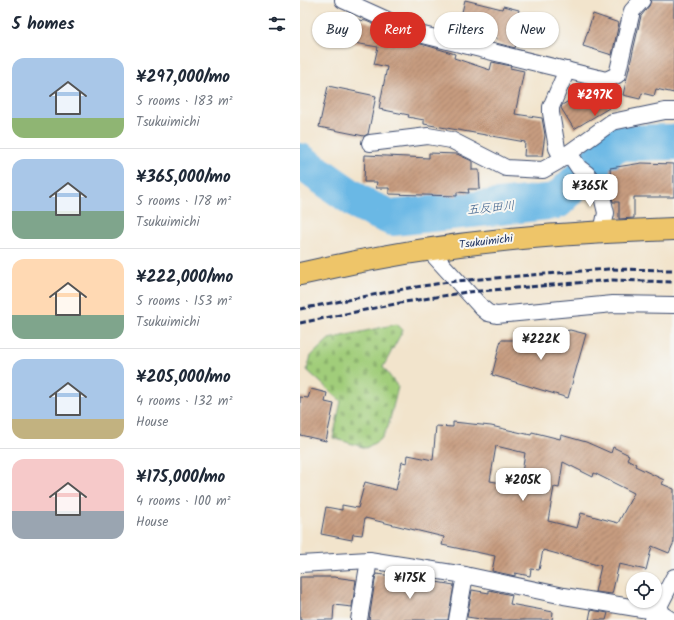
<!DOCTYPE html>
<html lang="en">
<head>
<meta charset="utf-8">
<style>
	body { margin:0; font-family:Kalam,"Klee One",sans-serif; background:#f6f6f7; color:#1f2937; height:100vh; display:flex; flex-direction:column; font-size:15px; white-space:nowrap }
	* { box-sizing:border-box; margin:0 }
	p { font-size:13px; color:#747a83 }
	.icon { flex:none; width:22px; height:22px; fill:none; stroke:currentColor; stroke-width:2; stroke-linecap:round; stroke-linejoin:round }
	.map { position:relative; flex:1; overflow:hidden }
	.sheet { display:flex; flex-direction:column; background:#fff; width:300px }
	.sheet>* { flex:none }
	.guide { position:absolute; left:12px; top:12px; width:302px; height:36px; display:flex; gap:8px }
	.buttons { position:absolute; left:326px; top:572px; display:grid; gap:8px }
	.buttons a { display:grid; place-items:center; width:36px; height:36px; border-radius:50%; background:#fff; box-shadow:0 1px 3px #0004; font-size:20px }
	.price { position:absolute; translate:-50% -34px; padding:0 9px; border-radius:8px; background:#fff; color:#222; font-size:13px; line-height:26px; filter:drop-shadow(0 1px 2px #0008) }
	.price::after { content:''; position:absolute; left:50%; top:24px; width:12px; height:9px; margin-left:-6px; background:inherit; clip-path:polygon(0 0,100% 0,50% 100%) }
	.price.active { background:#d93025; color:#fff }
	ul { padding:0; list-style:none }
	li { display:flex; align-items:center; gap:12px; height:100px; padding:0 12px }
	li+li { border-top:1px solid #e0e1e3 }
	li span { display:grid; place-items:center; flex:none; width:112px; height:80px; border-radius:12px; color:#555 }
	li>.icon { margin-inline-start:auto }
	span .icon { width:48px; height:48px; fill:#fffc; stroke-width:1 }
	li b { font-size:17px }
	h2 { display:flex; justify-content:space-between; align-items:center; height:48px; padding:0 12px; font-size:17px }
	.tag { padding:0 14px; border-radius:18px; background:#fff; box-shadow:0 1px 3px #0004; font-size:14px; line-height:36px }
	.tag.active { background:#d93025; color:#fff }
	main { display:flex; flex:1; min-height:0 }
	.map>svg:first-child { display:block }
</style>
</head>
<body>
<main>
<section class="sheet">
<h2>5 homes<svg class="icon" aria-label="filters" viewBox="0 0 24 24"><path d="M4 7h16M4 17h16"/><circle cx="9" cy="7" r="2"/><circle cx="15" cy="17" r="2"/></svg></h2>
<ul>
<li><span style="background:linear-gradient(#a9c7e8 75%,#8fb573 0)"><svg class="icon" aria-label="home" viewBox="0 0 24 24"><path d="M3 11l9-7 9 7M6 9v11h12V9"/></svg></span><div><b>¥297,000/mo</b><p>5 rooms · 183 m²</p><p>Tsukuimichi</p></div></li>
<li><span style="background:linear-gradient(#a9c7e8 65%,#7fa58c 0)"><svg class="icon" aria-label="home" viewBox="0 0 24 24"><path d="M3 11l9-7 9 7M6 9v11h12V9"/></svg></span><div><b>¥365,000/mo</b><p>5 rooms · 178 m²</p><p>Tsukuimichi</p></div></li>
<li><span style="background:linear-gradient(#ffd9b3 70%,#7fa58c 0)"><svg class="icon" aria-label="home" viewBox="0 0 24 24"><path d="M3 11l9-7 9 7M6 9v11h12V9"/></svg></span><div><b>¥222,000/mo</b><p>5 rooms · 153 m²</p><p>Tsukuimichi</p></div></li>
<li><span style="background:linear-gradient(#a9c7e8 75%,#c2b280 0)"><svg class="icon" aria-label="home" viewBox="0 0 24 24"><path d="M3 11l9-7 9 7M6 9v11h12V9"/></svg></span><div><b>¥205,000/mo</b><p>4 rooms · 132 m²</p><p>House</p></div></li>
<li><span style="background:linear-gradient(#f6c9c9 65%,#9aa5b1 0)"><svg class="icon" aria-label="home" viewBox="0 0 24 24"><path d="M3 11l9-7 9 7M6 9v11h12V9"/></svg></span><div><b>¥175,000/mo</b><p>4 rooms · 100 m²</p><p>House</p></div></li>
</ul>
</section>
<div class="map">
<svg width="374" height="620" viewBox="0 0 374 620">
	<defs>
		<pattern id="cemetery-stones" width="16" height="16" patternUnits="userSpaceOnUse"><rect width="16" height="16" fill="#a1cd7a"/><path d="M2 7V4a2 2 0 0 1 4 0v3zM10 15v-3a2 2 0 0 1 4 0v3z" fill="#8ab06c"/></pattern>
		<pattern id="building-hatch" width="6" height="6" patternUnits="userSpaceOnUse"><rect width="6" height="6" fill="#c79c7f"/><path d="M-1 1l2-2M0 6l6-6M5 7l2-2" fill="none" stroke="#a1806b"/></pattern>
	</defs>
	<rect width="100%" height="100%" fill="#f6f6f2"/>
	<filter id="ink" filterUnits="userSpaceOnUse"><feTurbulence type="fractalNoise" baseFrequency=".025" numOctaves="2"/><feDisplacementMap in="SourceGraphic" scale="8" xChannelSelector="R" yChannelSelector="G"/><feConvolveMatrix kernelMatrix="1 2 1 2 8 2 1 2 1" color-interpolation-filters="sRGB"/></filter>
	<filter id="wash" filterUnits="userSpaceOnUse"><feTurbulence type="fractalNoise" baseFrequency=".012" numOctaves="4" result="noise"/><feDisplacementMap in="SourceGraphic" scale="16" xChannelSelector="R" yChannelSelector="G"/><feGaussianBlur stdDeviation="0.9" result="paint"/><feColorMatrix in="noise" values="0 0 0 0 0 0 0 0 0 0 0 0 0 0 0 0 0 1.4 0 .05"/><feComposite in="paint" operator="in"/></filter>
	<g filter="url(#wash)">
		<rect width="100%" height="100%" fill="#f2e4cc"/>
		<!-- cemetery -->
		<path fill="url(#cemetery-stones)" stroke="#5e7e6c" d="M97 324 103 330 83 367 98 387 88 427 81 439 66 448 33 438 41 401 7 370 11 356 29 339Z"/>
		<g fill="none" stroke-linecap="round" stroke-linejoin="round">
			<!-- river -->
			<path stroke="#6bb8e5" stroke-width="36" d="M0 161 64 206 92 218 257 201 316 143 374 142"/>
		</g>
		<g id="blocks">
			<!-- building -->
			<g fill="url(#building-hatch)" fill-rule="evenodd">
				<path d="M165 0 202 9 203 6 219 10 218 14 224 16 215 48 196 43 197 38 158 28Z"/>
				<path d="M351 0H374V93L356 89 354 96 342 93 340 99 323 95 341 16 349 6Z"/>
				<path d="M293 14 319 23 312 55 283 46Z"/>
				<path d="M33 19 51 22 52 19 66 21 75 25 74 28 86 31 103 39 132 47 155 54 154 58 190 70 192 62 211 66 210 68 224 71 215 114 242 118 245 135 242 156H224L225 142 124 124V120L108 117 109 115 79 109 87 67 74 64 78 47 30 39Z"/>
				<path d="M28 86 76 96 68 134 64 136 19 127Z"/>
				<path d="M290 86 297 88 309 108 274 129 261 108 262 105 277 96 276 94Z"/>
				<path d="M129 153 157 154 172 161V170H179L180 189H168L169 193 157 192V196L89 194V188H76L77 182H64L65 155 129 158Z"/>
				<path d="M342 163 374 164V197H334V218L319 219V202H313L311 194V178L310 168Z"/>
				<path d="M270 330 286 334 268 398 192 375 201 340H213L244 336Z"/>
				<path d="M11 389 27 393 25 402 34 404 26 441 0 435V397L8 398Z"/>
				<path d="M153 422 191 426 231 435 232 432 260 439 261 435 286 442 311 453 313 447 329 455 327 459 336 464 335 466 364 480 362 484 374 489V542L369 553 352 546 346 570 319 564 312 594 295 592 301 566 243 550 239 570 231 569 230 576 215 573V576L192 571 195 556 142 545 144 537 65 518 62 535 53 534 52 540 21 534 26 507 42 510V505L58 508 65 482 96 490 102 462 107 463 108 455 133 460 136 426 153 427ZM196 446 225 453 220 486 190 481ZM263 462 293 477 294 473 334 493 318 523 281 513 277 528 248 521 254 487 259 488Z"/>
				<path d="M76 574 95 576V578L130 584V581L154 585 148 620H69Z"/>
				<path d="M0 577H34L56 580 52 607 34 605 33 620H0Z"/>
				<path d="M172 590 189 593V590L212 595 210 604 253 612 252 620H187L167 617Z"/>
				<path d="M291 610 308 613 306 620H289Z"/>
			</g>
		</g>
	</g>
	<g filter="url(#ink)">
		<use href="#blocks" fill-opacity="0" stroke="#3b4a6e" stroke-width="1"/>
		<g fill="none" stroke-linecap="round" stroke-linejoin="round">
			<!-- street casing -->
			<g stroke="#3b4a6e" stroke-width="18">
				<g id="street">
					<path d="M43 0 85 19 107 31 306 80 317 75 332 11 342 0"/>
					<path d="M70 143 128 136 151 140 206 168 243 170 257 162 269 153"/>
					<path d="M262 158 257 148 251 113V107L267 70"/>
					<path d="M304 232 303 227 306 213 301 192 287 174 279 168 269 153 312 122 365 111H374"/>
					<path d="M128 249 182 308 188 313 197 315 313 304 374 305"/>
					<path d="M0 564 69 560 165 575 264 596 342 609 357 611 371 620"/>
					<path d="M59 620 69 560"/>
					<path d="M157 620 165 575"/>
					<path d="M352 620 374 577"/>
				</g>
			</g>
			<!-- primary casing -->
			<g stroke="#3b4a6e" stroke-width="24">
				<path id="primary" d="M0 274C73 257 147 245 222 238 273 233 323 231 374 229"/>
			</g>
			<!-- street -->
			<use href="#street" stroke="#fff" stroke-width="16"/>
			<!-- primary -->
			<use href="#primary" stroke="#eec569" stroke-width="22"/>
			<!-- rail -->
			<g stroke="#1b2f5e" stroke-width="3" stroke-dasharray="6 3" stroke-linecap="butt">
				<path d="M0 309 109 288 156 281 308 269 374 270"/>
				<path d="M0 323 105 302 167 292 313 280 374 282"/>
			</g>
		</g>
	</g>
	<g text-anchor="middle" dominant-baseline="central" stroke-width="4" stroke-linejoin="round" paint-order="stroke">
		<!-- street labels -->
		<g font-size="11" fill="#1b2f5e" stroke="#f6f6f2">
			<text transform="translate(186 242) rotate(-7)">Tsukuimichi</text>
		</g>
		<!-- water labels -->
		<g font-size="12" font-style="italic" fill="#335886" stroke="#f6f6f2">
			<text transform="translate(191 208) rotate(-6)">五反田川</text>
		</g>
	</g>
</svg>
<div class="buttons">
<a><svg class="icon" aria-label="locate" viewBox="0 0 24 24"><circle cx="12" cy="12" r="6"/><path d="M12 2v4M12 18v4M2 12h4M18 12h4"/></svg></a>
</div>
<b class="price active" style="left:295px;top:117px">¥297K</b>
<b class="price" style="left:290px;top:208px">¥365K</b>
<b class="price" style="left:241px;top:361px">¥222K</b>
<b class="price" style="left:223px;top:502px">¥205K</b>
<b class="price" style="left:110px;top:600px">¥175K</b>
<div class="guide">
<a class="tag">Buy</a>
<a class="tag active">Rent</a>
<a class="tag">Filters</a>
<a class="tag">New</a>
</div>
</div>
</main>
</body>
</html>
